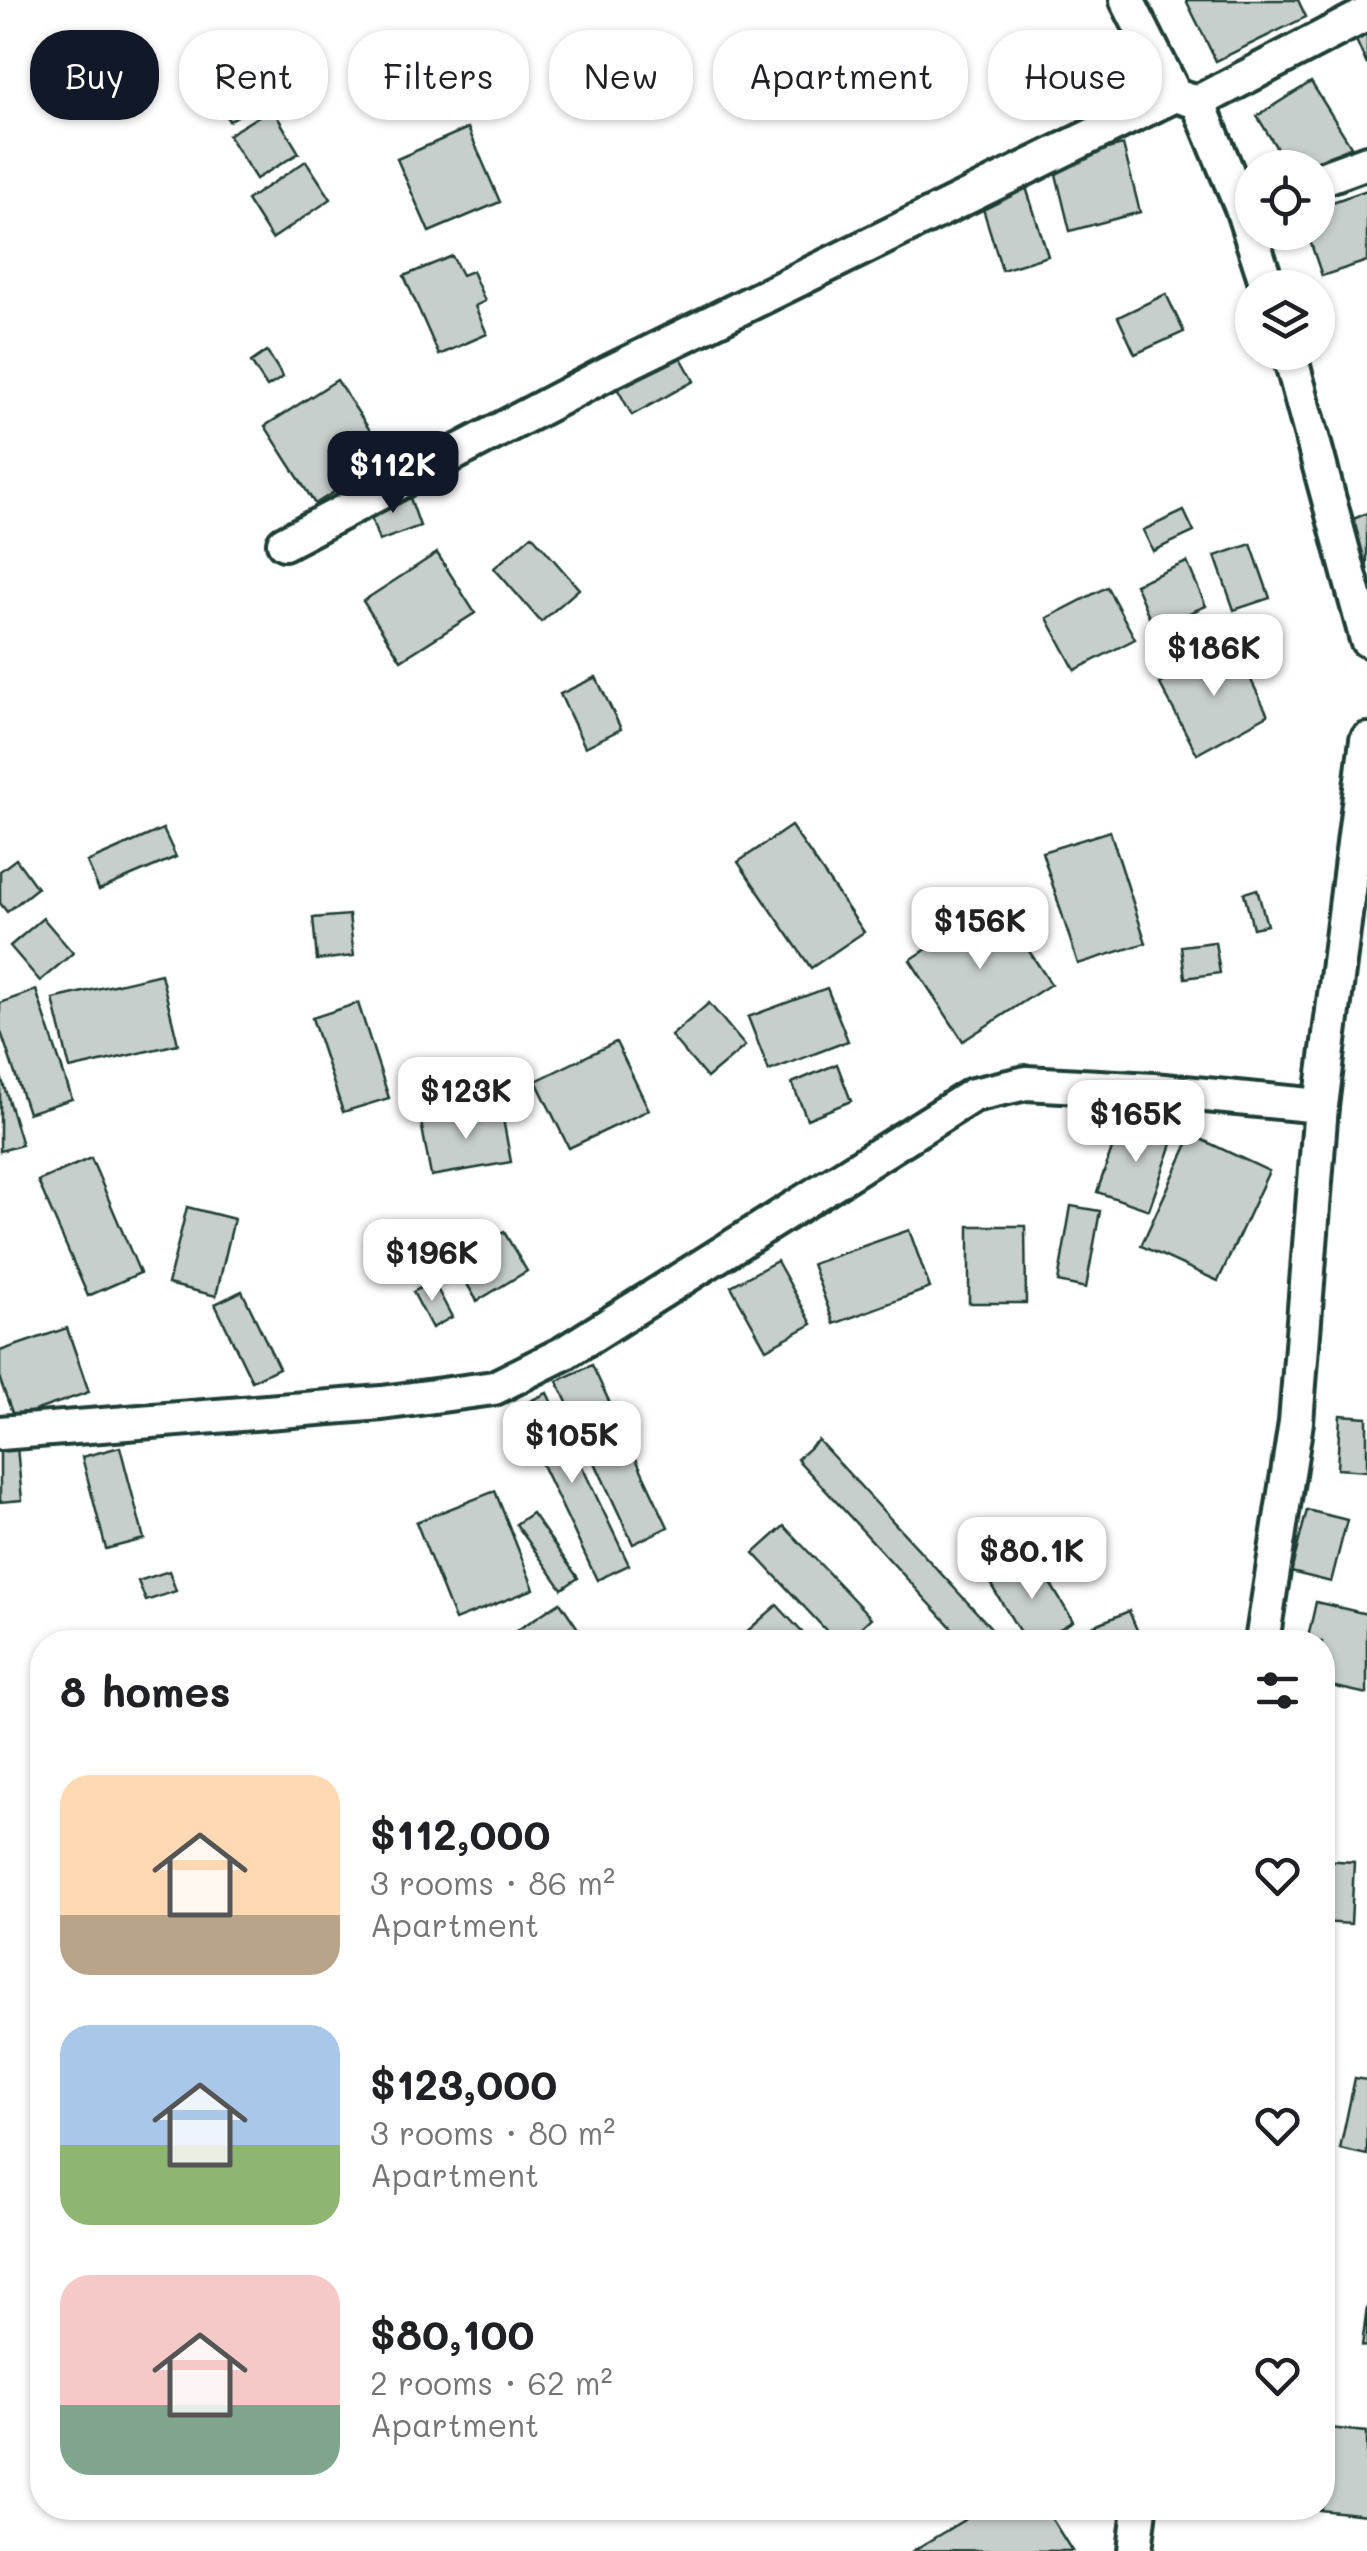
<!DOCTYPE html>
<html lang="en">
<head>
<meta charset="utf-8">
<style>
	body { margin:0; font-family:Mali,sans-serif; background:#f2f2f2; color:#202124; height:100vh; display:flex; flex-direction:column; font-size:38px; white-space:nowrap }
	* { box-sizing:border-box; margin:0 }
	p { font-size:32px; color:#757577 }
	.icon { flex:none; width:55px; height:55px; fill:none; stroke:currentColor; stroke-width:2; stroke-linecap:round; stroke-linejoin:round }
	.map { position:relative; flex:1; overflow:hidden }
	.panel { position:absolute; left:30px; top:1630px; width:1305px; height:890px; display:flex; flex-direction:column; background:#fff; border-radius:40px; box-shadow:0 2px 8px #0004 }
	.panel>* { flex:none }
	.top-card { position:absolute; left:30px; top:30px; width:1308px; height:90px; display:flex; gap:20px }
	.buttons { position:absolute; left:1235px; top:150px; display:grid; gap:20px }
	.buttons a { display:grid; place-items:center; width:100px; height:100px; border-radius:50%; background:#fff; box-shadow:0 2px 8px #0004; font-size:50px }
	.price { position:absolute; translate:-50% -85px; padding:0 22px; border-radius:20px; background:#fff; color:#222; font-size:32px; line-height:65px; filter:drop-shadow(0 2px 5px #0008) }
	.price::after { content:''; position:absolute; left:50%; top:60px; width:30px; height:22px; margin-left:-15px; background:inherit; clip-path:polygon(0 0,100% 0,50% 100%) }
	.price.selected { background:#111827; color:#fff }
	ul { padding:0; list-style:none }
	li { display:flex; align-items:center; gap:30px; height:250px; padding:0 30px }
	li span { display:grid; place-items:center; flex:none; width:280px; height:200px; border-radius:30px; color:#555 }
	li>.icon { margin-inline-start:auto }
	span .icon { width:120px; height:120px; fill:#fffc; stroke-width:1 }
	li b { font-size:42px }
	h2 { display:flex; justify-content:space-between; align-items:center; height:120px; padding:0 30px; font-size:42px }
	.pill { padding:0 35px; border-radius:40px; background:#fff; box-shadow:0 2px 8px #0004; font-size:35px; line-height:90px }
	.pill.selected { background:#111827; color:#fff }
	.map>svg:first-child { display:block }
</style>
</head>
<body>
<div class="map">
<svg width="1367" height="2551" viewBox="0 0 1367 2551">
	<rect width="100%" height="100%" fill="#fff"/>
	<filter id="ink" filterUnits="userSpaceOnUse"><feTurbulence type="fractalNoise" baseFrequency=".01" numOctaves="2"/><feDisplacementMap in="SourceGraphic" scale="20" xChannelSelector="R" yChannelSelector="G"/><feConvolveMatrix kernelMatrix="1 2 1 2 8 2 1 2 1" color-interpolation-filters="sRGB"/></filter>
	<g filter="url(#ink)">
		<!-- building -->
		<g fill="#c7cfcc" stroke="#1f3d34" stroke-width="2.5">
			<path d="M1186 0H1298L1306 17 1216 61Z"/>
			<path d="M1367 25V65L1352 31Z"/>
			<path d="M232 51 262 101 229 121 198 72Z"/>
			<path d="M1311 82 1351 146 1316 168H1289L1257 116Z"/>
			<path d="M272 108 299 153 256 179 228 135Z"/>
			<path d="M468 128 500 202 429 232 397 159Z"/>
			<path d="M1123 145 1140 212 1070 231 1053 162Z"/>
			<path d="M306 161 331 199 272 239 247 200Z"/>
			<path d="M1025 184 1048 256 1002 270 980 199Z"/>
			<path d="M1367 190V261L1322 276 1307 232H1318V207Z"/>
			<path d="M452 256 462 275 472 271 485 301 475 306 487 334 439 355 404 276Z"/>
			<path d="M1166 294 1184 332 1135 354 1118 317Z"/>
			<path d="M267 351 283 377 267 387 251 362Z"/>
			<path d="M679 354 694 381 632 415 617 388Z"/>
			<path d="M337 380 388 458 315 504 265 426Z"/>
			<path d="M408 492 420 526 379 541 367 506Z"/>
			<path d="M1184 511 1194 532 1153 551 1143 530Z"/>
			<path d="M1367 513V591L1338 526Z"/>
			<path d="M532 535 579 589 541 622 494 568Z"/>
			<path d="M1251 544 1270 598 1234 610 1215 556Z"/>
			<path d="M437 553 475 613 401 660 363 601Z"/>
			<path d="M1187 562 1206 606 1154 628 1135 584Z"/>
			<path d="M1107 587 1135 639 1075 670 1047 618Z"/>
			<path d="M1233 643 1268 715 1197 754 1160 684Z"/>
			<path d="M596 677 621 729 585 747 560 694Z"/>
			<path d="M791 826 864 932 811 968 738 862Z"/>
			<path d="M163 829 176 857 99 890 87 862Z"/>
			<path d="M1110 831 1146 943 1078 964 1042 852Z"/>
			<path d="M16 859 37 888 7 912 0 903V871Z"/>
			<path d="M1257 889 1267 925 1253 928 1244 893Z"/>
			<path d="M997 903 1051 984 963 1041 910 960Z"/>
			<path d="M349 915 354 956 317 960 313 918Z"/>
			<path d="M43 918 73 953 40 981 10 946Z"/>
			<path d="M1215 942 1220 973 1185 978 1181 946Z"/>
			<path d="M161 974 178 1044 70 1069 53 999Z"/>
			<path d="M827 988 848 1041 769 1071 748 1017Z"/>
			<path d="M36 990 72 1099 28 1113 0 1029V1003Z"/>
			<path d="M358 1003 389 1098 343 1112 312 1018Z"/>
			<path d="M709 1003 745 1046 707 1078 671 1036Z"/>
			<path d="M616 1042 649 1110 569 1148 536 1081Z"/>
			<path d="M837 1064 851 1101 807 1119 792 1083Z"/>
			<path d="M0 1073 22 1145 0 1151Z"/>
			<path d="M501 1108 511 1162 431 1176 421 1122Z"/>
			<path d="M1122 1120 1174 1138 1149 1210 1097 1192Z"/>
			<path d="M1192 1135 1269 1171 1218 1281 1141 1246Z"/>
			<path d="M91 1158 140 1273 88 1296 38 1181Z"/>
			<path d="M1071 1206 1100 1211 1086 1288 1058 1282Z"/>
			<path d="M187 1207 234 1219 216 1296 168 1284Z"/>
			<path d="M969 1226H1025L1026 1303H969Z"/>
			<path d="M909 1230 930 1288 834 1324 812 1264Z"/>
			<path d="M504 1232 527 1271 477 1301 454 1262Z"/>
			<path d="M777 1261 812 1324 766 1349 731 1286Z"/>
			<path d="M433 1281 452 1317 432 1328 413 1292Z"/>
			<path d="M242 1291 279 1368 252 1381 215 1304Z"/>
			<path d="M67 1328 89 1392 14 1418 0 1380V1351Z"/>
			<path d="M592 1365 668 1527 633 1544 557 1381Z"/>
			<path d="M547 1393 629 1565 597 1580 515 1408Z"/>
			<path d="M1340 1415 1367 1417V1471L1337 1469Z"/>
			<path d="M818 1440 1004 1642H965L797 1459Z"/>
			<path d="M17 1447 22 1500 0 1502V1449Z"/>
			<path d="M120 1447 144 1539 106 1549 82 1457Z"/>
			<path d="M495 1491 534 1589 455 1620 416 1522Z"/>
			<path d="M1307 1510 1347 1520 1331 1582 1291 1572Z"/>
			<path d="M532 1513 578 1578 562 1589 516 1524Z"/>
			<path d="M784 1526 871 1618 845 1642H837L754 1553Z"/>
			<path d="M1035 1558 1073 1621 1038 1642H1026L991 1585Z"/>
			<path d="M169 1571 176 1591 146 1601 138 1581Z"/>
			<path d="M560 1602 587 1642H507L504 1639Z"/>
			<path d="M1316 1602 1367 1614V1694L1322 1684V1642H1307Z"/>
			<path d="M777 1605 811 1642H735Z"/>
			<path d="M1129 1611 1142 1642H1055Z"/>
			<path d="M1322 1860 1354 1862 1351 1924 1322 1922Z"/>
			<path d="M1322 2054H1331L1332 2100H1322Z"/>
			<path d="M1355 2078 1367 2080V2155L1340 2149Z"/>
			<path d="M1367 2306V2347L1362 2346Z"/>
			<path d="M1329 2428 1367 2432V2515L1320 2510 1322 2508Z"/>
			<path d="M984 2508H1045L1072 2551 914 2550Z"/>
		</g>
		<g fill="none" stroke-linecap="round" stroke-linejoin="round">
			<!-- minor casing -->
			<g stroke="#1f3d34" stroke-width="40">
				<g id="minor">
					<path d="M1127 0 1175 95 1198 102 1242 208 1268 288"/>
					<path d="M1198 102 1367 14"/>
					<path d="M1318 180 1367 162"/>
					<path d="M1289 352 1367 640"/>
					<path d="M284 543 610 372 1175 95"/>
					<path d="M0 1433 382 1403 494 1388 564 1353 973 1095 1026 1083 1153 1090 1321 1106"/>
					<path d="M1262 1642 1296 1422 1321 1106 1367 740"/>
					<path d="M1135 2551 1140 2508"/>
				</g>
			</g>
			<!-- minor -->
			<use href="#minor" stroke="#fff" stroke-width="32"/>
		</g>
	</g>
</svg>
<div class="buttons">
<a><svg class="icon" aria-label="locate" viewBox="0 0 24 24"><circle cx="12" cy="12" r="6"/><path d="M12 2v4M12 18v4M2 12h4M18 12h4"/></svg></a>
<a><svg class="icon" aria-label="layers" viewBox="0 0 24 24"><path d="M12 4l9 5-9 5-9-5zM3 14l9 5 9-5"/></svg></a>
</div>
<b class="price selected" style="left:393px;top:516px">$112K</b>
<b class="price" style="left:1214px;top:699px">$186K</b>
<b class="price" style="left:980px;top:972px">$156K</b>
<b class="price" style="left:466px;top:1142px">$123K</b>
<b class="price" style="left:1136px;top:1165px">$165K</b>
<b class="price" style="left:432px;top:1304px">$196K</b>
<b class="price" style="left:572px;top:1486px">$105K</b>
<b class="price" style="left:1032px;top:1602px">$80.1K</b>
<div class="top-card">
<a class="pill selected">Buy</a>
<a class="pill">Rent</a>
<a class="pill">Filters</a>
<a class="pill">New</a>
<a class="pill">Apartment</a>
<a class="pill">House</a>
</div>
<section class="panel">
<h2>8 homes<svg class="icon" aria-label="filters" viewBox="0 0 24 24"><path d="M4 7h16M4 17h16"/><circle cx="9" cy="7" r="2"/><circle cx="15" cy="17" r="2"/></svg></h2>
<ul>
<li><span style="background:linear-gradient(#ffd9b3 70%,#b9a48a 0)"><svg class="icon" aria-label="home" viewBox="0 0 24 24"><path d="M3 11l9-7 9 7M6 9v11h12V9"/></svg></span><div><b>$112,000</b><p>3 rooms · 86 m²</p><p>Apartment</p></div><svg class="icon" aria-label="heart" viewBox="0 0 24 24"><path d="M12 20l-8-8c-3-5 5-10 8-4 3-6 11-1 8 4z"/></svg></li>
<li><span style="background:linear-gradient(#a9c7e8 60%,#8fb573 0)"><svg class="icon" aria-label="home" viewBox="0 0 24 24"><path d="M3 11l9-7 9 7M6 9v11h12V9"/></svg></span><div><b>$123,000</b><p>3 rooms · 80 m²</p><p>Apartment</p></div><svg class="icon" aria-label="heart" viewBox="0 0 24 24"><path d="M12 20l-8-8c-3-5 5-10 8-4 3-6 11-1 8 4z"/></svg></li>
<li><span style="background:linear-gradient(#f6c9c9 65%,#7fa58c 0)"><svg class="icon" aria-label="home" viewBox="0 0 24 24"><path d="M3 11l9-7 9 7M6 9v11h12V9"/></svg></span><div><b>$80,100</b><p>2 rooms · 62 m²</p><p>Apartment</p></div><svg class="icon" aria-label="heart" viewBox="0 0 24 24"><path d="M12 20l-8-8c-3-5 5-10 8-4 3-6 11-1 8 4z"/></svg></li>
</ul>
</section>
</div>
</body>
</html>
